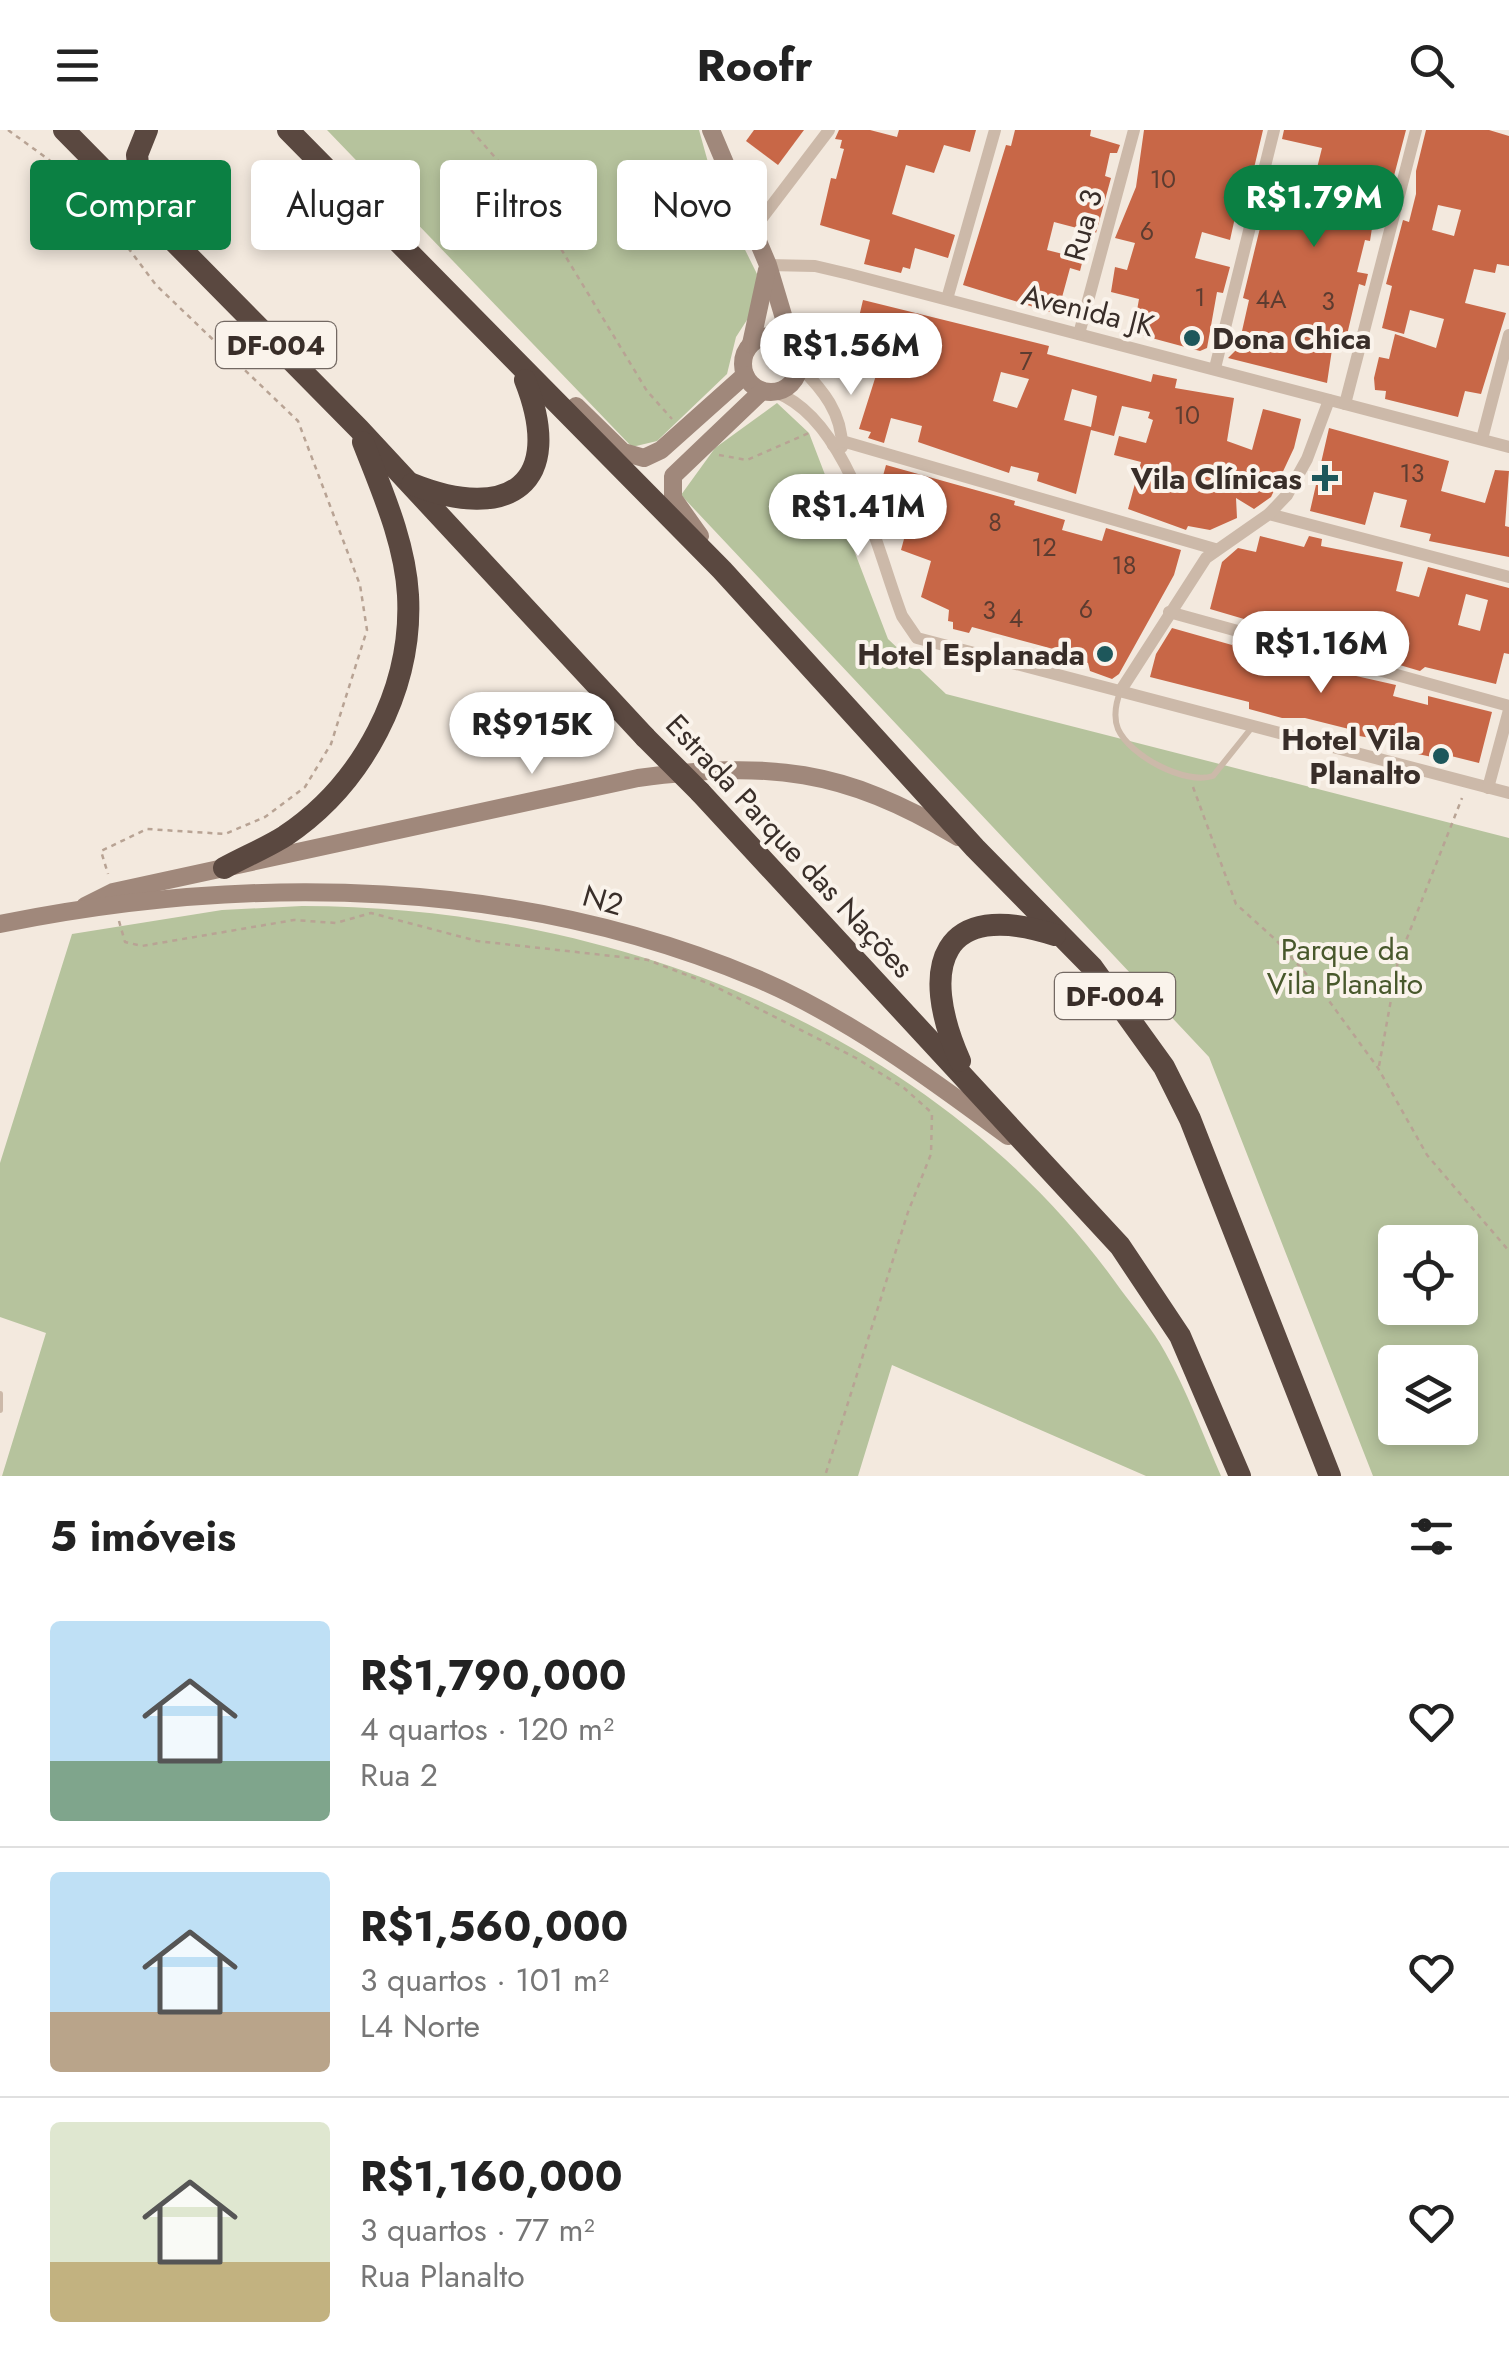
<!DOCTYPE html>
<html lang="pt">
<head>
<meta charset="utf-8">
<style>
	body { margin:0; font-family:Jost,sans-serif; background:#f2f2f2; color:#222; height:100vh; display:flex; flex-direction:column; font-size:38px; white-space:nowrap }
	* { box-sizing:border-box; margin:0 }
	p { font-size:32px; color:#767676 }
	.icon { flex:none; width:55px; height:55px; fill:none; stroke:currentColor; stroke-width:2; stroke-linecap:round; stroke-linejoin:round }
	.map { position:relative; height:1346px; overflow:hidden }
	.side { display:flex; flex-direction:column; background:#fff; flex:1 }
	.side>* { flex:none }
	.guide { position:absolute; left:30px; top:30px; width:1000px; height:90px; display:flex; gap:20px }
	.fabs { position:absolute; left:1378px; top:1095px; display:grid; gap:20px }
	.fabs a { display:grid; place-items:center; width:100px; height:100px; border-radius:10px; background:#fff; box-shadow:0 5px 15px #0003; font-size:50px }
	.price { position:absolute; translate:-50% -85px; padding:0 22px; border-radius:35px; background:#fff; color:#222; font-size:32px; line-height:65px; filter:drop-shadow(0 2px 5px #0008) }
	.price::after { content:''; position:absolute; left:50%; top:60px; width:30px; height:22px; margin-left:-15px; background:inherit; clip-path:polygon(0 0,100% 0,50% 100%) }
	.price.selected { background:#0b8043; color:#fff }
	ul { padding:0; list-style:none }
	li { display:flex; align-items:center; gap:30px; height:250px; padding:0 50px }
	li+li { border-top:2px solid #e0e0e0 }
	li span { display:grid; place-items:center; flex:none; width:280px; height:200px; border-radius:10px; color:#555 }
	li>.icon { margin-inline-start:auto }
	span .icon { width:120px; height:120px; fill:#fffc; stroke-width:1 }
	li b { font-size:42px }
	h2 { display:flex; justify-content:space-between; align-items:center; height:120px; padding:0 50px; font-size:42px }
	.pill { padding:0 35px; border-radius:10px; background:#fff; box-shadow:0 5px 15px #0003; font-size:35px; line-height:90px }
	.pill.selected { background:#0b8043; color:#fff }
	header { display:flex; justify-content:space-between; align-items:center; height:130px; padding:0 50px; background:#fff; font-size:45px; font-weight:700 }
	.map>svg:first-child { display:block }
</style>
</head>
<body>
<header><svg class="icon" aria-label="menu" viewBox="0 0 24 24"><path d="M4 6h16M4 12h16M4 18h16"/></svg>Roofr<svg class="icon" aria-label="search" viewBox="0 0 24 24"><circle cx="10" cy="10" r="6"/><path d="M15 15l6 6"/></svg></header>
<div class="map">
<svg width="1509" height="1346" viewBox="0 0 1509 1346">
	<rect width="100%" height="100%" fill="#f3e9de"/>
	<!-- green -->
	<g fill="#b6c39d" fill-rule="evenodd">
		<path d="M327 0H699L716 61 757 144 754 179 736 207 727 244 657 311 632 317Z"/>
		<path d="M777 273 809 303 888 509 946 564 1509 708V1346H1373L1209 927 681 365 715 318ZM1395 1112H1460V1178H1395ZM1395 1232H1460V1298H1395Z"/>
		<path d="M302 776C611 776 939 901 1121 1160 1136 1180 1153 1200 1165 1222 1187 1261 1203 1305 1221 1346H1146L892 1235 858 1346H2L46 1203 0 1187V1033L72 804 222 780Z"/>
	</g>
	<!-- building -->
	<g fill="#c86747" fill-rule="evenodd">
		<path d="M754 0H804L778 35 746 11Z"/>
		<path d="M839 0H870L897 7 899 0H976L970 22 944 15 934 43 906 35 892 84 955 105 948 128 915 118 910 139 903 137 901 143 864 134 870 110 820 95 831 48 836 49 844 19 840 18 842 10 835 9Z"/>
		<path d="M1015 0H1091L1090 6 1120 15 1117 23H1110L1105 46 1111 48 1096 103 1054 92 1047 120 1083 129 1080 141 1070 138 1061 171 1076 175 1066 187 963 155 1006 15 1011 16Z"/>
		<path d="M1144 0H1263L1250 55 1235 51 1227 81 1236 83 1230 110 1202 102 1195 128 1230 137 1223 163 1217 162 1207 218 1200 221 1133 203 1139 169 1111 162 1115 137 1127 140 1135 113 1115 108 1136 57Z"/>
		<path d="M1284 0H1406L1390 61 1378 59 1370 111 1365 110 1357 142 1368 144 1365 156 1359 154 1346 209 1334 206 1327 253 1228 228 1237 219 1242 201 1249 170 1243 168 1275 36 1315 46 1322 18 1282 9Z"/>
		<path d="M1426 0H1489L1509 6V136L1497 134 1495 143 1474 139 1465 173 1506 183 1481 264 1465 261 1458 287 1385 269 1386 261 1375 260 1374 248 1379 227 1389 229 1395 204 1436 218 1444 189 1410 180 1404 204 1382 198 1392 156 1386 154 1403 90 1409 92 1416 64V41ZM1438 75 1461 80 1454 106 1432 100Z"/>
		<path d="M863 170 1049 216 1047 224 1114 242 1151 252 1153 244 1177 249 1175 258 1234 268 1227 311 1252 320 1263 279 1301 289 1294 318 1271 367 1254 379 1236 368 1237 388 1210 400 1188 396 1186 400 1128 379 1141 332 1114 325 1119 306 1146 313 1153 290 1148 288 1150 282 1122 276 1114 306 1091 300 1076 364 1037 351 1039 343 1011 336 1009 343 918 312 922 296 891 288 884 313 868 308 871 302 859 299 878 239 851 233 850 238 830 234 815 191 843 198 846 184 859 187ZM903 201 926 207 919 231 897 225ZM1001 242 1029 249 1017 278 993 271ZM1072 259 1097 266 1091 297 1064 290Z"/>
		<path d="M1329 298 1449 331 1441 361 1485 373 1495 340 1509 341 1505 396 1509 397V427L1429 411 1431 404 1400 397 1407 370 1374 362 1365 395 1310 381Z"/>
		<path d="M886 335 1015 371 1014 375 1065 390 1062 400 1102 411 1106 398 1181 420 1174 445 1119 544 1112 549 1090 541 1088 533 1056 524 1057 520 972 497 969 503 953 499V492L948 491 949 480 921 467 931 431 901 420 904 409 893 406 903 370 878 364Z"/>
		<path d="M1260 406 1304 417 1309 406 1322 409 1321 416 1403 432 1396 461 1419 467 1428 437 1509 458V524L1504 523 1496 554 1425 537 1420 541 1210 479 1222 432 1238 418 1256 422ZM1466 464 1488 470 1480 501 1458 495Z"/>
		<path d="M1172 498 1232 515 1233 510 1304 530 1303 534 1396 555 1393 566 1428 575V566L1492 582 1479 633 1439 623 1437 628 1413 623 1416 616 1348 604 1349 599 1305 588H1282L1249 579V572L1150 547 1156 524Z"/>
	</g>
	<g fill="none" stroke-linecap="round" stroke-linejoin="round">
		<!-- path -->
		<g stroke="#b8a394" stroke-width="2.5" stroke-dasharray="5 5" stroke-linecap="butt">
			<path d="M8 0 78 51 156 155 298 291 360 455 367 500 331 614 305 657 265 687 225 704 147 699 101 721 108 744"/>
			<path d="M471 0 529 66 647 261 672 289"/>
			<path d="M719 325 747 330 809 303"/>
			<path d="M1193 657 1236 774 1277 811 1324 864 1378 938 1427 1025 1509 1121"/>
			<path d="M119 791 125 812 142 816 294 790 336 793 371 783 477 811 648 830 710 854 856 928 904 958 932 983 931 1024 908 1082 825 1346"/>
			<path d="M1379 936 1398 831 1462 668"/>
		</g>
		<!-- lane -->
		<g stroke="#ccb9a9" stroke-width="6">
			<path d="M1121 560C1116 572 1113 586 1118 599 1130 626 1185 655 1213 646L1253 596"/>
			<path d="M0 1264V1280"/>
		</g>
		<!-- street -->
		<g stroke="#ccb9a9" stroke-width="12">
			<path d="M753 100 829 0"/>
			<path d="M768 135 815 136 849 144 1509 317"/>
			<path d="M947 169 995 0"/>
			<path d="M1079 204 1134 0"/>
			<path d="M800 237C823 260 842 283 842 317"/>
			<path d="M1215 238 1274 0"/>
			<path d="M775 262C848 289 876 417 902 486L917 508 1509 663"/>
			<path d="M1345 274 1416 0"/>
			<path d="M1482 309 1509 205"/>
			<path d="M833 315 842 311 1215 419"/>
			<path d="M1269 384 1509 447"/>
			<path d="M1169 482 1509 576"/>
			<path d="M1121 560 1206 428 1269 384 1287 365 1307 329 1329 270"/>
			<path d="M1488 658 1509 580"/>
		</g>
		<!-- secondary -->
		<g stroke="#a0887b" stroke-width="18">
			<path d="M711 0 768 135 792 215"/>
			<circle cx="771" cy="234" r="28"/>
			<path d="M751 214 767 140"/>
			<path d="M576 276 623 322 644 328 661 320 745 245"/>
			<path d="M700 406 673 368V346L762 261"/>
			<path d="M85 776 113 762 638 648C770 631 842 638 958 707"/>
			<path d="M0 794C252 743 519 748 758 849 847 887 931 949 1008 1006"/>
		</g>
		<!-- highway -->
		<g stroke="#5a4840" stroke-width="22">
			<path d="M64 0 359 299 645 607"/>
			<path d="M288 0 722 440 975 718 1092 837 1164 937 1190 989 1330 1346"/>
			<path d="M143 80 137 25 147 0"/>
			<path d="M412 354C509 393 566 354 525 250"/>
			<path d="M700 662 1120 1116 1180 1206 1240 1346"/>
			<path d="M224 738C244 727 266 718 285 706 363 654 413 559 408 465 405 412 382 361 363 312"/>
			<path d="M960 931C918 836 941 768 1055 805"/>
		</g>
		<!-- highway-bridge -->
		<path stroke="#5a4840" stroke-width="22" d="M645 607 700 662"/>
	</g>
	<!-- markers -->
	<g fill="#1e575b" stroke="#faf3eb" stroke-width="4">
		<circle cx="1192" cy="208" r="10"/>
		<path d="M1320 333h10v10h10v10h-10v10h-10v-10h-10v-10h10z"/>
		<circle cx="1105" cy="524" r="10"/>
		<circle cx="1441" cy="626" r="10"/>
	</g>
	<g text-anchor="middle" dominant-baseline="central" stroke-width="8" stroke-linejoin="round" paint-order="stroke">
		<!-- number labels -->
		<g font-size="25" fill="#5d3c30">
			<text x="1163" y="49">10</text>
			<text x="1147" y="101">6</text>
			<text x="1200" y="167">1</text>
			<text x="1271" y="169">4A</text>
			<text x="1328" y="171">3</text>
			<text x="1026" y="231">7</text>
			<text x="1187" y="285">10</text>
			<text x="1412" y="343">13</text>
			<text x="995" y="392">8</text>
			<text x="1044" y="417">12</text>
			<text x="1124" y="435">18</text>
			<text x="1086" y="479">6</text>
			<text x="989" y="480">3</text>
			<text x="1016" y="488">4</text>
		</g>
		<!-- shield labels -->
		<g fill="#faf3eb" stroke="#736963" stroke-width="2.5">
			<rect x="216" y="192" width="120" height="46" rx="8"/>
			<rect x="1055" y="843" width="120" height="46" rx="8"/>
		</g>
		<g font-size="28" font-weight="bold" fill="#392e29">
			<text x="276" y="215">DF-004</text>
			<text x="1115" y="866">DF-004</text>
		</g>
		<!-- street labels -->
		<g font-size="30" fill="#392e29" stroke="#faf3eb">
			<text transform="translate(1083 95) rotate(-75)">Rua 3</text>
			<text transform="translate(1088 180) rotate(14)">Avenida JK</text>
			<text transform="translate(790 716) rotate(47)">Estrada Parque das Nações</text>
			<text transform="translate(603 770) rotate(16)">N2</text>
		</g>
		<!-- poi labels -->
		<g font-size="30" font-weight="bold" fill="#392e29" stroke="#faf3eb" text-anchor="end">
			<text x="1212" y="208" text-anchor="start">Dona Chica</text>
			<text x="1302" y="348">Vila Clínicas</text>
			<text x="1085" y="524">Hotel Esplanada</text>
			<text x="1421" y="609">Hotel Vila<tspan x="1421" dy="34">Planalto</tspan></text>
		</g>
		<!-- park labels -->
		<g font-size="30" fill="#48582c" stroke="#faf3eb">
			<text x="1345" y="819">Parque da<tspan x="1345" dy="34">Vila Planalto</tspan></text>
		</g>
	</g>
</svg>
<div class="fabs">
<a><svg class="icon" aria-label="locate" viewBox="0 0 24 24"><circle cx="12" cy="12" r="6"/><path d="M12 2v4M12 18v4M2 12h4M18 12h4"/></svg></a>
<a><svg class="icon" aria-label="layers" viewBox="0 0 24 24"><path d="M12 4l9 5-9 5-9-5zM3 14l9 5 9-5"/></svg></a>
</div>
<b class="price selected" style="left:1314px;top:120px">R$1.79M</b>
<b class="price" style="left:851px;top:268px">R$1.56M</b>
<b class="price" style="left:858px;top:429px">R$1.41M</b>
<b class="price" style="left:1321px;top:566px">R$1.16M</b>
<b class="price" style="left:532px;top:647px">R$915K</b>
<div class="guide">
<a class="pill selected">Comprar</a>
<a class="pill">Alugar</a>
<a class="pill">Filtros</a>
<a class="pill">Novo</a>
</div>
</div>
<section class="side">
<h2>5 imóveis<svg class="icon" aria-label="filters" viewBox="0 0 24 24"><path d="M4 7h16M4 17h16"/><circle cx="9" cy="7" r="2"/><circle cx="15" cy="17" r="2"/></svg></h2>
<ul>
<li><span style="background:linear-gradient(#bfe0f5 70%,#7fa58c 0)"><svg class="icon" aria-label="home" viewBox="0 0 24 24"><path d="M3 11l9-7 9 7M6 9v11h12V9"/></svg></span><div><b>R$1,790,000</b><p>4 quartos · 120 m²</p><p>Rua 2</p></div><svg class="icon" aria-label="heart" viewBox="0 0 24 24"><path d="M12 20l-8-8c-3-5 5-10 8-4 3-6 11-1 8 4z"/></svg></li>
<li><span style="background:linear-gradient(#bfe0f5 70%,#b9a48a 0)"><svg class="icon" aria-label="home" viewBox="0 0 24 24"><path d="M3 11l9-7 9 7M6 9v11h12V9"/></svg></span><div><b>R$1,560,000</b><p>3 quartos · 101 m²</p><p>L4 Norte</p></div><svg class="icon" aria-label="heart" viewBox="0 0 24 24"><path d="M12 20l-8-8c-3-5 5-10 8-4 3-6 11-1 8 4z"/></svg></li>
<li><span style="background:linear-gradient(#dfe7d0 70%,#c2b280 0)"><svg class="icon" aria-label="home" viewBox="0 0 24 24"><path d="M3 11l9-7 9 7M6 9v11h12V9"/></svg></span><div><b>R$1,160,000</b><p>3 quartos · 77 m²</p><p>Rua Planalto</p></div><svg class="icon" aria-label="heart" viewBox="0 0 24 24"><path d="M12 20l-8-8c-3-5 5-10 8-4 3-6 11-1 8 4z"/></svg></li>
</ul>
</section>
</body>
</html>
